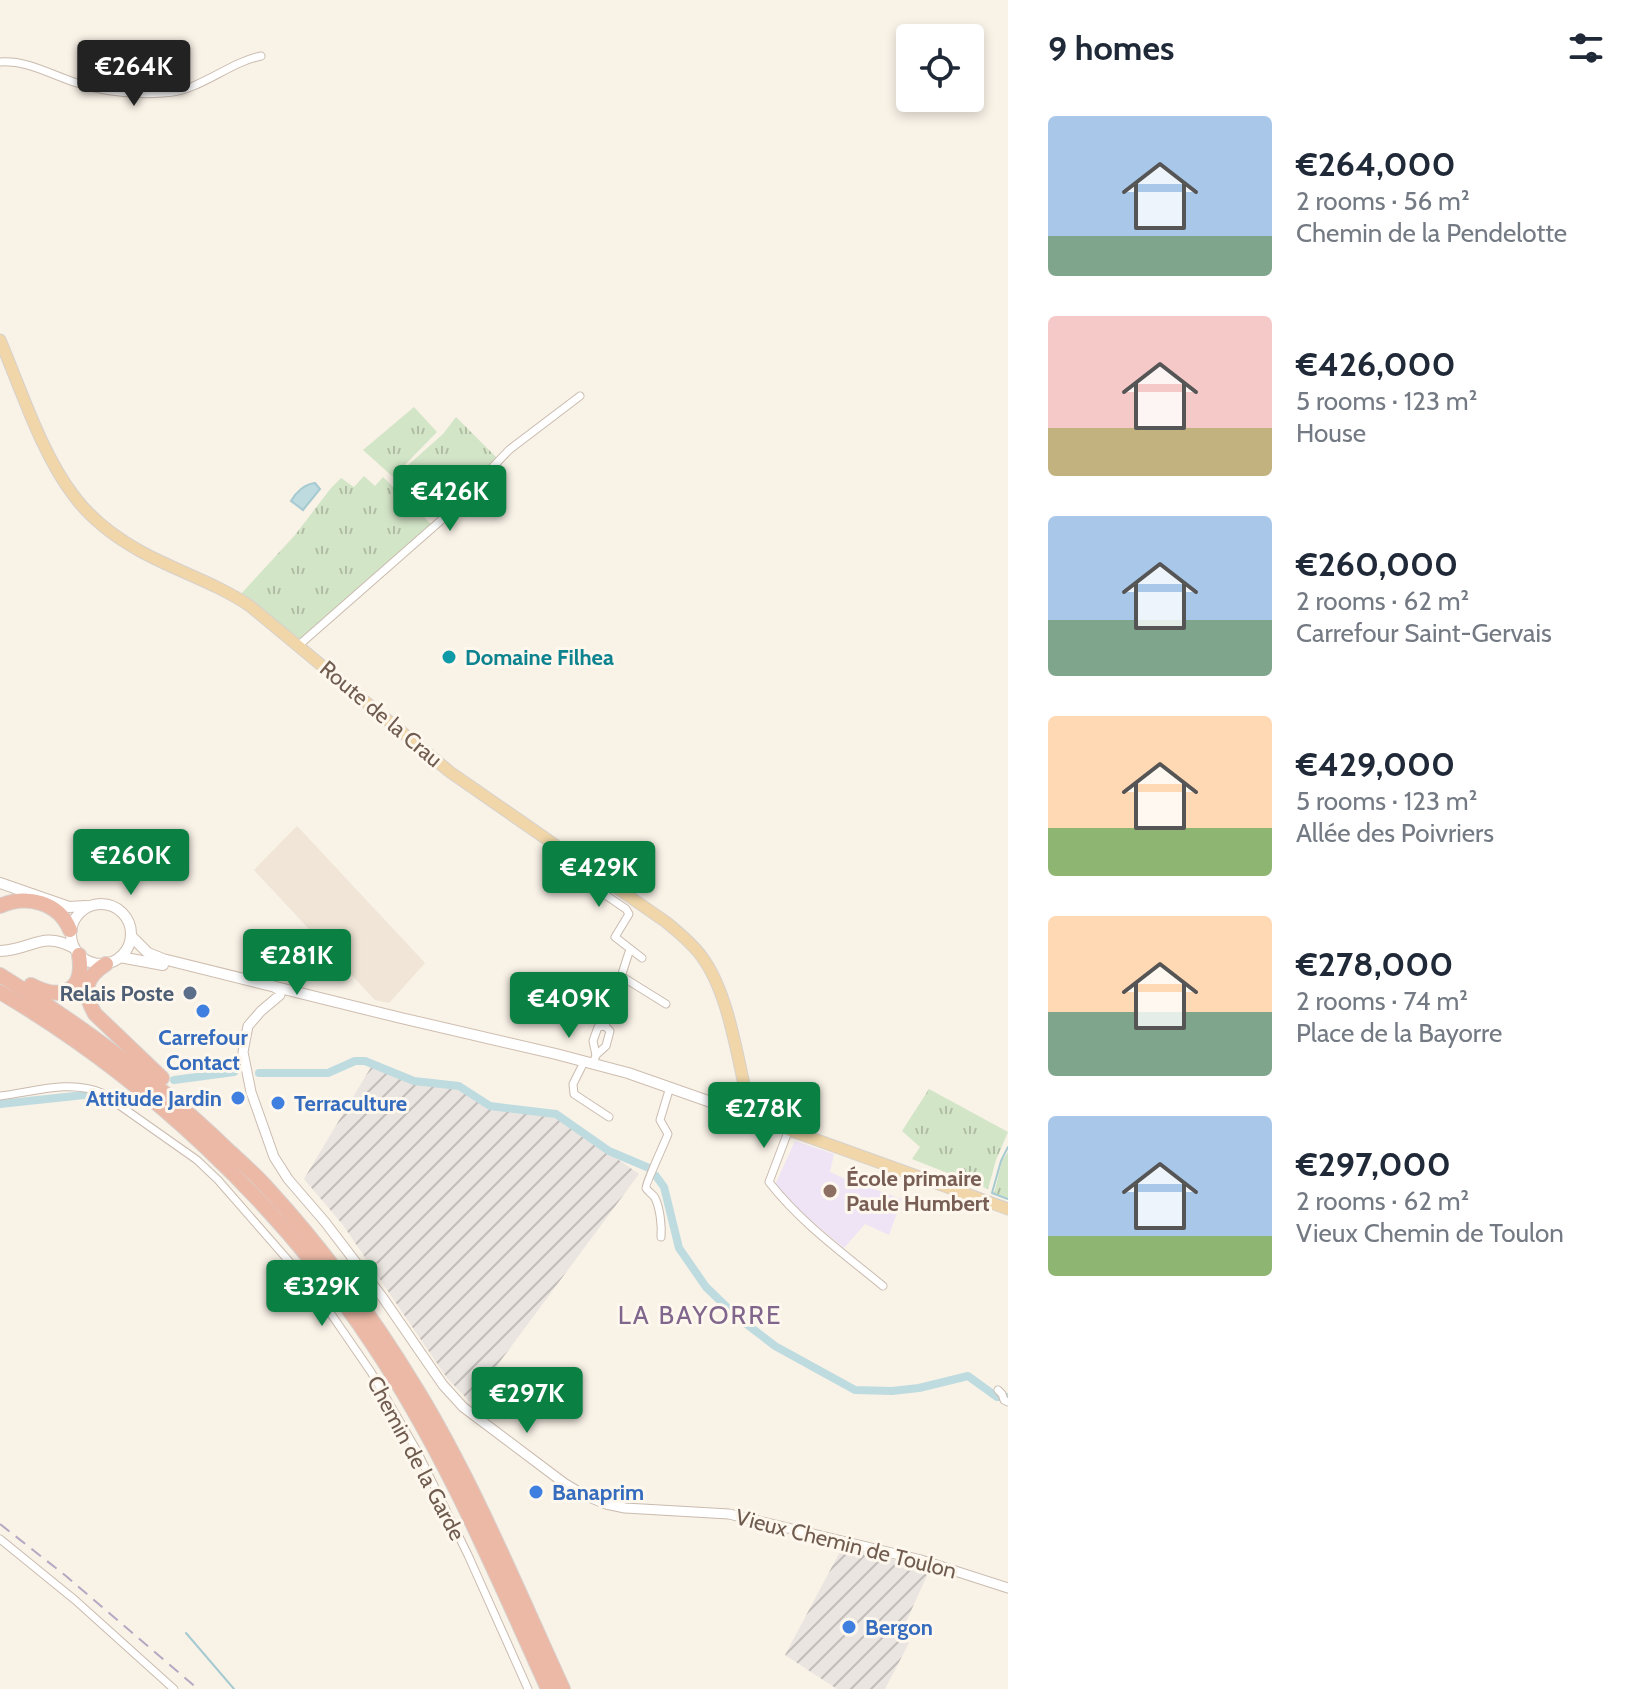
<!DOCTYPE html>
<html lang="en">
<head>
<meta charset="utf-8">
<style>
	body { margin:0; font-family:Cabin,sans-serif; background:#f6f6f7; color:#1f2937; height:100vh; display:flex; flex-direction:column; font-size:30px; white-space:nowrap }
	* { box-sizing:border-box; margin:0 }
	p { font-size:26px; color:#747a83 }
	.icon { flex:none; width:44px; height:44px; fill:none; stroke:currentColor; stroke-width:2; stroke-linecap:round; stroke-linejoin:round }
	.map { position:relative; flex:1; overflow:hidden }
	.details { display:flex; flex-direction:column; background:#fff; width:640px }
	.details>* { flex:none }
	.fabs { position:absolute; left:896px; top:24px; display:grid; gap:16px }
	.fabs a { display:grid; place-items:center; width:88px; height:88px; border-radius:8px; background:#fff; box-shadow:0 4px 12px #0003; font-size:40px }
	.price { position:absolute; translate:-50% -68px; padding:0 18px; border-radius:8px; background:#0b8043; color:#fff; font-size:26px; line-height:52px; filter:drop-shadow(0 2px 4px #0008) }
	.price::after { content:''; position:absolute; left:50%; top:48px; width:24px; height:18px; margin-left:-12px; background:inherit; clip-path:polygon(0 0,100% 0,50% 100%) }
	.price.selected { background:#222; color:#fff }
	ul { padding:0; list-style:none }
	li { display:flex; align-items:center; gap:24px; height:200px; padding:0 40px }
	li span { display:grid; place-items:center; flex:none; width:224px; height:160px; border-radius:8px; color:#555 }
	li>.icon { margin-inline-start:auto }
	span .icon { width:96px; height:96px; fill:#fffc; stroke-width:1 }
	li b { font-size:34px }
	h2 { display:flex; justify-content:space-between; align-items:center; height:96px; padding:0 40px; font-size:34px }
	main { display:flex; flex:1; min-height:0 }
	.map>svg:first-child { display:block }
</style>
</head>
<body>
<main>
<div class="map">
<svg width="1008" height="1689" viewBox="0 0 1008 1689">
	<defs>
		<pattern id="industrial-furrows" width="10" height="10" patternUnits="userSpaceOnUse" patternTransform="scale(2)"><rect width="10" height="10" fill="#eae5e0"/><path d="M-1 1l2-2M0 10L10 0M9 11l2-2" fill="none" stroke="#c2bdb8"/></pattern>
		<pattern id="grass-tufts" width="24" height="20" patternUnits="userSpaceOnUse" patternTransform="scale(2)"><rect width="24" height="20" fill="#d3e5c7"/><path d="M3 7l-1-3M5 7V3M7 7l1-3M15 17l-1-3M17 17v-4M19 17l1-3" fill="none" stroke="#b0bda4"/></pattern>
	</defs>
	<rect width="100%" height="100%" fill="#f9f2e7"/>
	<!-- residential -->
	<path fill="#f0e5d6" d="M297 826 425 963 389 1003 375 1000 254 870Z"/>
	<!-- industrial -->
	<g fill="url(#industrial-furrows)">
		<path d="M371 1067 414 1083 460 1090 489 1108 554 1115 639 1174 470 1402 447 1378 343 1225 304 1179Z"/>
		<path d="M843 1546 930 1569 900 1635 909 1643 885 1689H837L785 1655Z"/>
	</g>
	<!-- education -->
	<path fill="#efe4f6" d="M795 1141 834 1154 830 1172 843 1178 902 1199 889 1235 865 1224 844 1248 796 1208 775 1185Z"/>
	<!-- grass -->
	<g fill="url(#grass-tufts)">
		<path d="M414 407 437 432 393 477 363 450Z"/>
		<path d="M456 417 497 458 449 511 433 512 397 475 443 434Z"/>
		<path d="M364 476 375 486 383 477 431 524 301 640 241 594 295 535 331 488 341 478 354 487Z"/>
		<path d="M929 1089 1008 1132 996 1160 988 1189 912 1159 920 1147 902 1131Z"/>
		<path d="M1008 1152V1198L994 1194 1002 1161Z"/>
	</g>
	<!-- water -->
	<path fill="#bedbe0" stroke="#a6cad1" stroke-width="2" d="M315 483 320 489 303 510 291 501C296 492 305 484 315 483Z"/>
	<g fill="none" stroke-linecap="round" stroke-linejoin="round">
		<!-- stream -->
		<g stroke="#a6cad1" stroke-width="2">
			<path d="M1008 1147 1001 1161 992 1193 1008 1199"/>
			<path d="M186 1633 234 1689"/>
		</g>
		<!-- canal -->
		<g stroke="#bedbe0" stroke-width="8">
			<path d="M259 1073H328L355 1061H365L414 1081 459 1086 490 1106 556 1114 609 1151 649 1168"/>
			<path d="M174 1080 234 1072"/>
			<path d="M0 1104 84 1095"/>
			<path d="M656 1176 664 1187 679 1248 706 1287 736 1316 775 1346 855 1390 892 1391 919 1388 968 1376 997 1397H1008"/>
		</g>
		<!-- minor casing -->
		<g stroke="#cabbaf" stroke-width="9">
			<g id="minor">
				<path d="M0 62C28 60 51 75 77 83 104 92 135 95 163 93 199 92 227 63 261 56"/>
				<path d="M299 645 446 516 509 450 580 396"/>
				<path d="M587 868 582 879 626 909 629 914 615 937 642 958"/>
				<path d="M621 976 666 1004"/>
				<path d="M605 1026 630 949"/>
				<path d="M596 1055 593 1041 598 1027 605 1026"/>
				<path d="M584 1062 573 1084 574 1094 609 1117"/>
				<path d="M593 1064 596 1055 606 1046 610 1031 605 1026"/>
				<path d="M0 1096C33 1092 71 1079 102 1093L197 1160 218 1180 301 1275 329 1311 371 1372 417 1451 468 1555 528 1689"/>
				<path d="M789 1129 769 1182C801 1223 843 1253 883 1286"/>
				<path d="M661 1237C662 1226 660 1208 655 1198 653 1194 648 1192 646 1188 645 1185 665 1142 668 1134L660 1120 670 1087"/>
				<path d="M998 1390 1002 1394 1004 1400 1008 1402"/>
				<path d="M0 1539 75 1600 174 1689"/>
			</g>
		</g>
		<!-- tertiary casing -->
		<g stroke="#cabbaf" stroke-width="11">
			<path id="tertiary" d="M273 986 280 991V995L261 1011 248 1026 243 1052 251 1092 274 1157 288 1179 325 1222 383 1298 443 1385 463 1407 564 1483 584 1495 606 1504 625 1508 729 1514 921 1560 1008 1588"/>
		</g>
		<!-- secondary casing -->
		<g stroke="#cebdaf" stroke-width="12">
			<g id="secondary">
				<path d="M0 883 69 907 86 906"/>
				<circle cx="101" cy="934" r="30"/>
				<path d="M131 936 148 953 163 959 401 1018 556 1054 628 1073 745 1114"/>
				<path d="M0 951C32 950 42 930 74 948"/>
				<path d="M120 957 163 965"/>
			</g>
		</g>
		<!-- primary casing -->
		<g stroke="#d7d1ce" stroke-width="13">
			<path id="primary" d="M0 340C21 389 41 453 74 496 91 519 115 537 140 551 176 571 216 583 250 606L450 772 666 922C679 933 692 943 702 957 728 992 737 1055 747 1098L745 1114 1008 1209"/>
		</g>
		<!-- motorway casing -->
		<g stroke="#d7d1ce" stroke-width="16">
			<g id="motorway">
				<path d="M0 906C26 894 59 902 70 930"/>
				<path d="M106 964C84 978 82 992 95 1014L162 1078"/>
				<path d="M0 975C83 1026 160 1084 230 1152 243 1164 257 1176 269 1190 325 1251 374 1319 417 1390 474 1484 517 1589 563 1689"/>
				<path d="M31 985C61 1001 85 992 79 955"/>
				<path d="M0 992C146 1078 278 1202 372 1343 444 1450 495 1572 548 1689"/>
			</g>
		</g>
		<!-- minor -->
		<use href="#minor" stroke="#fff" stroke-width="7"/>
		<!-- tertiary -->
		<use href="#tertiary" stroke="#fff" stroke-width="9"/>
		<!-- secondary -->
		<use href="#secondary" stroke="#fff" stroke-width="10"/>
		<!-- primary -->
		<use href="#primary" stroke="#f0d6a8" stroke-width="11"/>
		<!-- motorway -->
		<use href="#motorway" stroke="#ecb9a6" stroke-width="14"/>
		<!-- rail -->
		<path stroke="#b6a7c2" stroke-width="2" stroke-dasharray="12 8" stroke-linecap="butt" d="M0 1524 66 1576 198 1689"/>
	</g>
	<!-- markers -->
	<circle fill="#0f9aa8" stroke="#fdf7ed" stroke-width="3" cx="449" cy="657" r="8"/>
	<circle fill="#5c6f8a" stroke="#fdf7ed" stroke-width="3" cx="190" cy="993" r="8"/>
	<g fill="#3f7fe0" stroke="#fdf7ed" stroke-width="3">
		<circle cx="203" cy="1011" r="8"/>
		<circle cx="238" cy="1098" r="8"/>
		<circle cx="278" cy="1103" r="8"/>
		<circle cx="536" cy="1492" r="8"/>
		<circle cx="849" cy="1627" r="8"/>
	</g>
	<circle fill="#8d6e63" stroke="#fdf7ed" stroke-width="3" cx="830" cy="1191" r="8"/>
	<g text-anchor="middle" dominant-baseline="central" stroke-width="6" stroke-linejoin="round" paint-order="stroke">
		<!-- culture labels -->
		<g font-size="22" font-weight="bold" fill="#0d838f" stroke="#fdf7ed" text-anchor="start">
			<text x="465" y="657">Domaine Filhea</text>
		</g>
		<!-- street labels -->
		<g font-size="22" fill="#705b4f" stroke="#fdf7ed">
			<text transform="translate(381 714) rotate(40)">Route de la Crau</text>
			<text transform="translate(416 1458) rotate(62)">Chemin de la Garde</text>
			<text transform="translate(846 1544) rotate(14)">Vieux Chemin de Toulon</text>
		</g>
		<!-- service labels -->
		<g font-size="22" font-weight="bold" fill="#4e5e75" stroke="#fdf7ed" text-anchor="end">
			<text x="174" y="993">Relais Poste</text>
		</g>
		<!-- shop labels -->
		<g font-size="22" font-weight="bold" fill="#366cbe" stroke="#fdf7ed" text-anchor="start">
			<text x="203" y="1037" text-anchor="middle">Carrefour<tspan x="203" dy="25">Contact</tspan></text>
			<text x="222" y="1098" text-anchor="end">Attitude Jardin</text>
			<text x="294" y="1103">Terraculture</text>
			<text x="552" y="1492">Banaprim</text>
			<text x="865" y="1627">Bergon</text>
		</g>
		<!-- education labels -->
		<g font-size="22" font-weight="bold" fill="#785e54" stroke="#fdf7ed" text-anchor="start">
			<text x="846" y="1178">École primaire<tspan x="846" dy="25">Paule Humbert</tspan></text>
		</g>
		<!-- quarter labels -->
		<g font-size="26" letter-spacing="2" fill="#80668c" stroke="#fdf7ed">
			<text x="700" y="1315">LA BAYORRE</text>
		</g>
	</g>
</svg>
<div class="fabs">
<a><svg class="icon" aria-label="locate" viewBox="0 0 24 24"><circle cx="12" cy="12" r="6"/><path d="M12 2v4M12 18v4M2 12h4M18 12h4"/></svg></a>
</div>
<b class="price selected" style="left:134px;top:108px">€264K</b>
<b class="price" style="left:450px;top:533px">€426K</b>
<b class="price" style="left:131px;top:897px">€260K</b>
<b class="price" style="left:599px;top:909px">€429K</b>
<b class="price" style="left:297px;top:997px">€281K</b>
<b class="price" style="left:569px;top:1040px">€409K</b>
<b class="price" style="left:764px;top:1150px">€278K</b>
<b class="price" style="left:322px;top:1328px">€329K</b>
<b class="price" style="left:527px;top:1435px">€297K</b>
</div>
<section class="details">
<h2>9 homes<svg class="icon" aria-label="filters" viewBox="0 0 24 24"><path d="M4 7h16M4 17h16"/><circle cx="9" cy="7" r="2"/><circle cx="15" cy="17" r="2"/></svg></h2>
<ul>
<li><span style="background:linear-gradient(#a9c7e8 75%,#7fa58c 0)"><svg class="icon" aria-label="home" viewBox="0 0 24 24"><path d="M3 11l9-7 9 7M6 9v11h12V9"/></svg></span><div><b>€264,000</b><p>2 rooms · 56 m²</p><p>Chemin de la Pendelotte</p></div></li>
<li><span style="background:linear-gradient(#f6c9c9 70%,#c2b280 0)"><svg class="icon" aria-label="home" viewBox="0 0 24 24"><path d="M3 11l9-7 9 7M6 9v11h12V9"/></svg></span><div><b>€426,000</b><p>5 rooms · 123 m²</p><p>House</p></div></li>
<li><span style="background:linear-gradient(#a9c7e8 65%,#7fa58c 0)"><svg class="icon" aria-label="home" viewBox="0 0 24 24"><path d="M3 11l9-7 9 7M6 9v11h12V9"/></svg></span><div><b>€260,000</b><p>2 rooms · 62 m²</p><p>Carrefour Saint-Gervais</p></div></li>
<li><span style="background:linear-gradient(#ffd9b3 70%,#8fb573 0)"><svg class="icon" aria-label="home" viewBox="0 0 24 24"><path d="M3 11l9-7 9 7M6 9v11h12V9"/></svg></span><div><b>€429,000</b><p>5 rooms · 123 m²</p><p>Allée des Poivriers</p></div></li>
<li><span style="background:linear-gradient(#ffd9b3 60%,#7fa58c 0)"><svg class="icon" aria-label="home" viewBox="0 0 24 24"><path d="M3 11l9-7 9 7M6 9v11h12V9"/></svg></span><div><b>€278,000</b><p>2 rooms · 74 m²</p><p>Place de la Bayorre</p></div></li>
<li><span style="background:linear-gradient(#a9c7e8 75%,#8fb573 0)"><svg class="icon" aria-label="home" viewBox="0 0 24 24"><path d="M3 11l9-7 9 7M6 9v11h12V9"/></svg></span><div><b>€297,000</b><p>2 rooms · 62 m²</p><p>Vieux Chemin de Toulon</p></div></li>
</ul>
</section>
</main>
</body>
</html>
